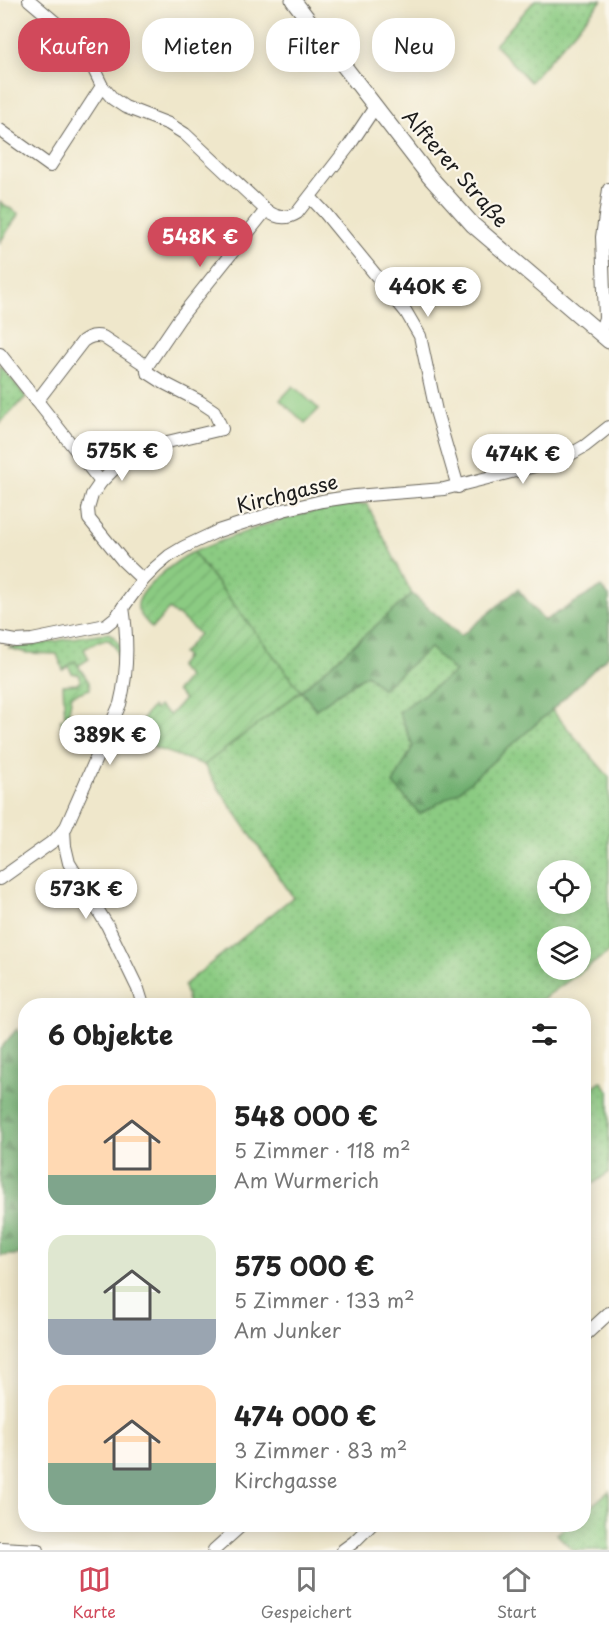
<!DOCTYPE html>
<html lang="de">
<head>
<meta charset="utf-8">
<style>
	body { margin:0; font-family:"Playpen Sans",sans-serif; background:#f6f6f6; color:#222; height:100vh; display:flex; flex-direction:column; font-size:22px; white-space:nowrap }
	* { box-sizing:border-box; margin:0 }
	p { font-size:20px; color:#767676 }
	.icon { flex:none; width:33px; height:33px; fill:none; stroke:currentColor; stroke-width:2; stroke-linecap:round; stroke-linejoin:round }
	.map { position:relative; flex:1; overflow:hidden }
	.drawer { position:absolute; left:18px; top:998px; width:573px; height:534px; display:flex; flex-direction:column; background:#fff; border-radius:24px; box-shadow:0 3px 15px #0003 }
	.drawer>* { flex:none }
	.guide { position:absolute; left:18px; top:18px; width:573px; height:54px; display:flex; gap:12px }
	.controls { position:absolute; left:537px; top:860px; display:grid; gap:12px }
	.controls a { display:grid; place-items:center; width:54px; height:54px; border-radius:50%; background:#fff; box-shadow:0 3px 15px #0003; font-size:30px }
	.price { position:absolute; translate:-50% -51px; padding:0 14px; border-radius:21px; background:#fff; color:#222; font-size:20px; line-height:39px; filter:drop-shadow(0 2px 3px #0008) }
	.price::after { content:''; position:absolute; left:50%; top:36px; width:18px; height:14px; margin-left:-9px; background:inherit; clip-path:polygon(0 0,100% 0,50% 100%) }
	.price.active { background:#d1495b; color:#fff }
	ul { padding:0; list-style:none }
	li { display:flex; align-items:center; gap:18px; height:150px; padding:0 30px }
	li span { display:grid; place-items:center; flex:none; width:168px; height:120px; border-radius:18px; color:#555 }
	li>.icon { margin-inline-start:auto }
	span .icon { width:72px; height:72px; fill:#fffc; stroke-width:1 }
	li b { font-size:26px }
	h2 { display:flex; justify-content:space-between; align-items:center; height:72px; padding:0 30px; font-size:26px }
	.pill { padding:0 21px; border-radius:24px; background:#fff; box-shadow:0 3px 15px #0003; font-size:21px; line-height:54px }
	.pill.active { background:#d1495b; color:#fff }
	.dock { display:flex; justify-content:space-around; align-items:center; height:84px; border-top:2px solid #e0e0e0; background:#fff; font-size:16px; color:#767676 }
	.dock a { display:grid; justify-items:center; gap:3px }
	.dock .active { color:#d1495b }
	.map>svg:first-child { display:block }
</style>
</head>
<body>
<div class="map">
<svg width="609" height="1550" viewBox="0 0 609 1550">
	<defs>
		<pattern id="grass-dots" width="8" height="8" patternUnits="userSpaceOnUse" patternTransform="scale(1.5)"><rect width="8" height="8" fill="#8bcb82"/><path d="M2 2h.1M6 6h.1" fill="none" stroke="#77ae70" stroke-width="1.8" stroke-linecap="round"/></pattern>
		<pattern id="forest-firs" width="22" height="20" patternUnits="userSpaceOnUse" patternTransform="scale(1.5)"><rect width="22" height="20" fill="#70af70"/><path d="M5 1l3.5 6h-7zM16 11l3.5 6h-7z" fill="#5b8e5b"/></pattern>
		<pattern id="garden-furrows" width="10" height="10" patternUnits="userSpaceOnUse" patternTransform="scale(1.5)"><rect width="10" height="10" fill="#8bcb82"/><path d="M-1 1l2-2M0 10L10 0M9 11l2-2" fill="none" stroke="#77ae70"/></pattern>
	</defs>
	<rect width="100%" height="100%" fill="#fbf7ec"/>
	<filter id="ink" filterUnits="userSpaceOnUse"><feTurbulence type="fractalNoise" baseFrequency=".0167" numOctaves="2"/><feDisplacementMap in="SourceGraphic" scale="12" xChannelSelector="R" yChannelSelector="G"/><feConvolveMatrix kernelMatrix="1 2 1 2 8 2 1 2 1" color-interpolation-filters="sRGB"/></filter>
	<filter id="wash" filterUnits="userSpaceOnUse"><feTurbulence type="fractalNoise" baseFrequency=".008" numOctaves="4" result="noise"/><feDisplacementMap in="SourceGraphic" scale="24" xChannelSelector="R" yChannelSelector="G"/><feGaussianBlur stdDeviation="1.35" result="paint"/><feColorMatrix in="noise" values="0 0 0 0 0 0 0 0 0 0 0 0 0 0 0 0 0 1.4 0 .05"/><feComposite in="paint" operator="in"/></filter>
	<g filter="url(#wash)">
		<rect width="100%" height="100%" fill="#efe7cb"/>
		<!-- grass -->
		<g fill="url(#grass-dots)" stroke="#54744f" stroke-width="1.5" fill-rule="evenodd">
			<path d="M535 0H602L530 82 495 45Z"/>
			<path d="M0 202 19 214 0 242Z"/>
			<path d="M0 364 26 397 0 423Z"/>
			<path d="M367 504 412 594 301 691 316 709 367 674 382 689 430 647 455 672 399 712 413 746 393 784 457 792 552 710 609 777V952L534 1005H189L184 985 293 897 213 780 204 765 301 691 193 552C238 534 282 517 330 508 342 505 354 505 367 504ZM548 870H580V903H548ZM548 936H580V969H548Z"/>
			<path d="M109 633C123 643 122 649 119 665 118 654 117 645 107 639L97 642 84 649 89 659 78 666 75 661 63 670 57 654 26 653 9 648 10 647C44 646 76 635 109 633Z"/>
			<path d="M601 1081 609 1091V1172L594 1183 584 1184V1093Z"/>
			<path d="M609 1491V1550H572L557 1534 569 1524H584V1512Z"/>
		</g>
		<!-- forest -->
		<g fill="url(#forest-firs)" stroke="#466646" stroke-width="1.5">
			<path d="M601 587 609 596V655L552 710 458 792 420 814 393 784 413 746 399 712 455 672 430 648 382 689 367 674 316 709 301 691 412 594 461 636 518 589 544 621Z"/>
			<path d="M17 1029 26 1042 25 1254 0 1256V1049Z"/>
		</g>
		<!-- garden -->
		<g fill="url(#garden-furrows)" stroke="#54744f" stroke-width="1.5">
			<path d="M193 552 301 691 204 765 155 748 148 740 138 724 152 707 155 710 158 706 170 715 184 699 176 691 188 677 178 667 186 657 182 654 199 634 177 614 176 615 169 609 152 628C148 623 139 616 138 609 134 591 179 559 193 552Z"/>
			<path d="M75 661 89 682 90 689 72 695 65 732 63 734 61 719H65L63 685 77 684 80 681V675L72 673 68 666Z"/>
		</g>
		<!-- pitch -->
		<path fill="#8bcb82" stroke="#54744f" stroke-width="1.5" d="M293 386 319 409 305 423 280 400Z"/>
	</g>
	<g filter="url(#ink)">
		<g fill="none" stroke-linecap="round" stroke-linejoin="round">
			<!-- minor casing -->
			<g stroke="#666359" stroke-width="14">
				<g id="minor">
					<path d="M29 0 74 38 87 55 102 86 113 99 125 107 169 124 185 134 266 210"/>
					<path d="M0 130 50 166 102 86"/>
					<path d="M310 197 325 213 406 312 420 336 436 411 458 487"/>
					<path d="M600 333 605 318 602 237 609 189"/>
					<path d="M0 354 101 482"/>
					<path d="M37 401 83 341C90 336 95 335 103 337L147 366 179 319 266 210C276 218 286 220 297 213L349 146 375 107"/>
					<path d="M143 580 123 561 89 519 88 509 92 495 101 482 122 461 138 449 222 429 214 411 199 401 164 383 147 372V366"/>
					<path d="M0 638 16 641 32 640 106 625 116 617 143 580 156 567 169 556 184 547 218 531 283 510 322 501 355 496 444 489 535 466 564 458 585 446 609 427"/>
					<path d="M64 830 65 846 69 863 107 925 138 989 143 1005"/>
					<path d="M0 879 55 840 66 827 120 704C128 672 128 640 123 607"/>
					<path d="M584 1336 609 1313"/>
					<path d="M0 1548 38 1550"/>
					<path d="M214 1550 243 1524"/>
					<path d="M343 1550 354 1542 372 1524"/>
				</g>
			</g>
			<!-- tertiary casing -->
			<g stroke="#666359" stroke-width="17">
				<path id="tertiary" d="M293 0 429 176 473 225 609 341"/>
			</g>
			<!-- minor -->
			<use href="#minor" stroke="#fff" stroke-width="12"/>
			<!-- tertiary -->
			<use href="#tertiary" stroke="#fff" stroke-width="15"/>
		</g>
	</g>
	<g text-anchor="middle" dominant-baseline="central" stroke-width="4.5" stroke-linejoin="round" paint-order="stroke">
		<!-- street labels -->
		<g font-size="20" fill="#1c1c1c" stroke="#fbf7ec">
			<text transform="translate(456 168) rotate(49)">Alfterer Straße</text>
			<text transform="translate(287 493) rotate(-14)">Kirchgasse</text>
		</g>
	</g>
</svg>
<div class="controls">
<a><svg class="icon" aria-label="locate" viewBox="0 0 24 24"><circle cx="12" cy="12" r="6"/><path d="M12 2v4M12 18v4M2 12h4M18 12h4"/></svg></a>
<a><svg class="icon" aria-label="layers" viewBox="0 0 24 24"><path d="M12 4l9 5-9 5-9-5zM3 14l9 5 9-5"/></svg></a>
</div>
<b class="price active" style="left:200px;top:268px">548K €</b>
<b class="price" style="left:428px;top:318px">440K €</b>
<b class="price" style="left:122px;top:482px">575K €</b>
<b class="price" style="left:523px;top:485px">474K €</b>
<b class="price" style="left:110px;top:766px">389K €</b>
<b class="price" style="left:86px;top:920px">573K €</b>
<div class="guide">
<a class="pill active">Kaufen</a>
<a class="pill">Mieten</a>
<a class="pill">Filter</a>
<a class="pill">Neu</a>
</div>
<section class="drawer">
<h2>6 Objekte<svg class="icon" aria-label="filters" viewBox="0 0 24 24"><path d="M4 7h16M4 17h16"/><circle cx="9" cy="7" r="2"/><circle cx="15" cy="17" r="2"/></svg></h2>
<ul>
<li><span style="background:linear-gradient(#ffd9b3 75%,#7fa58c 0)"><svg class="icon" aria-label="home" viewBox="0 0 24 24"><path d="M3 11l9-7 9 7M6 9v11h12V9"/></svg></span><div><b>548 000 €</b><p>5 Zimmer · 118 m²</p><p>Am Wurmerich</p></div></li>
<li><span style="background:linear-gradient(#dfe7d0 70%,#9aa5b1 0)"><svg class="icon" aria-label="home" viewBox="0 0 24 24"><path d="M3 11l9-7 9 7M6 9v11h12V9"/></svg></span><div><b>575 000 €</b><p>5 Zimmer · 133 m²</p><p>Am Junker</p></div></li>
<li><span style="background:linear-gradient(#ffd9b3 65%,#7fa58c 0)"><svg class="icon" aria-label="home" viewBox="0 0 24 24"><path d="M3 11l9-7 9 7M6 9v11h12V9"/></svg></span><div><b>474 000 €</b><p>3 Zimmer · 83 m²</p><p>Kirchgasse</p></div></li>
</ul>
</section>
</div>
<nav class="dock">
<a class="active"><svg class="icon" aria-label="map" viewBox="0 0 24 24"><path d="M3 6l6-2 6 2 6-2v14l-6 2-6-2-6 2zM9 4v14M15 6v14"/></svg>Karte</a>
<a><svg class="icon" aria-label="saved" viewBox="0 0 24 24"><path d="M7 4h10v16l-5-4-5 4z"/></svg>Gespeichert</a>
<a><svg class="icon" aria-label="home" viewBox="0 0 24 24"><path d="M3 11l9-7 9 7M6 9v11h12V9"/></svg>Start</a>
</nav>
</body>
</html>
